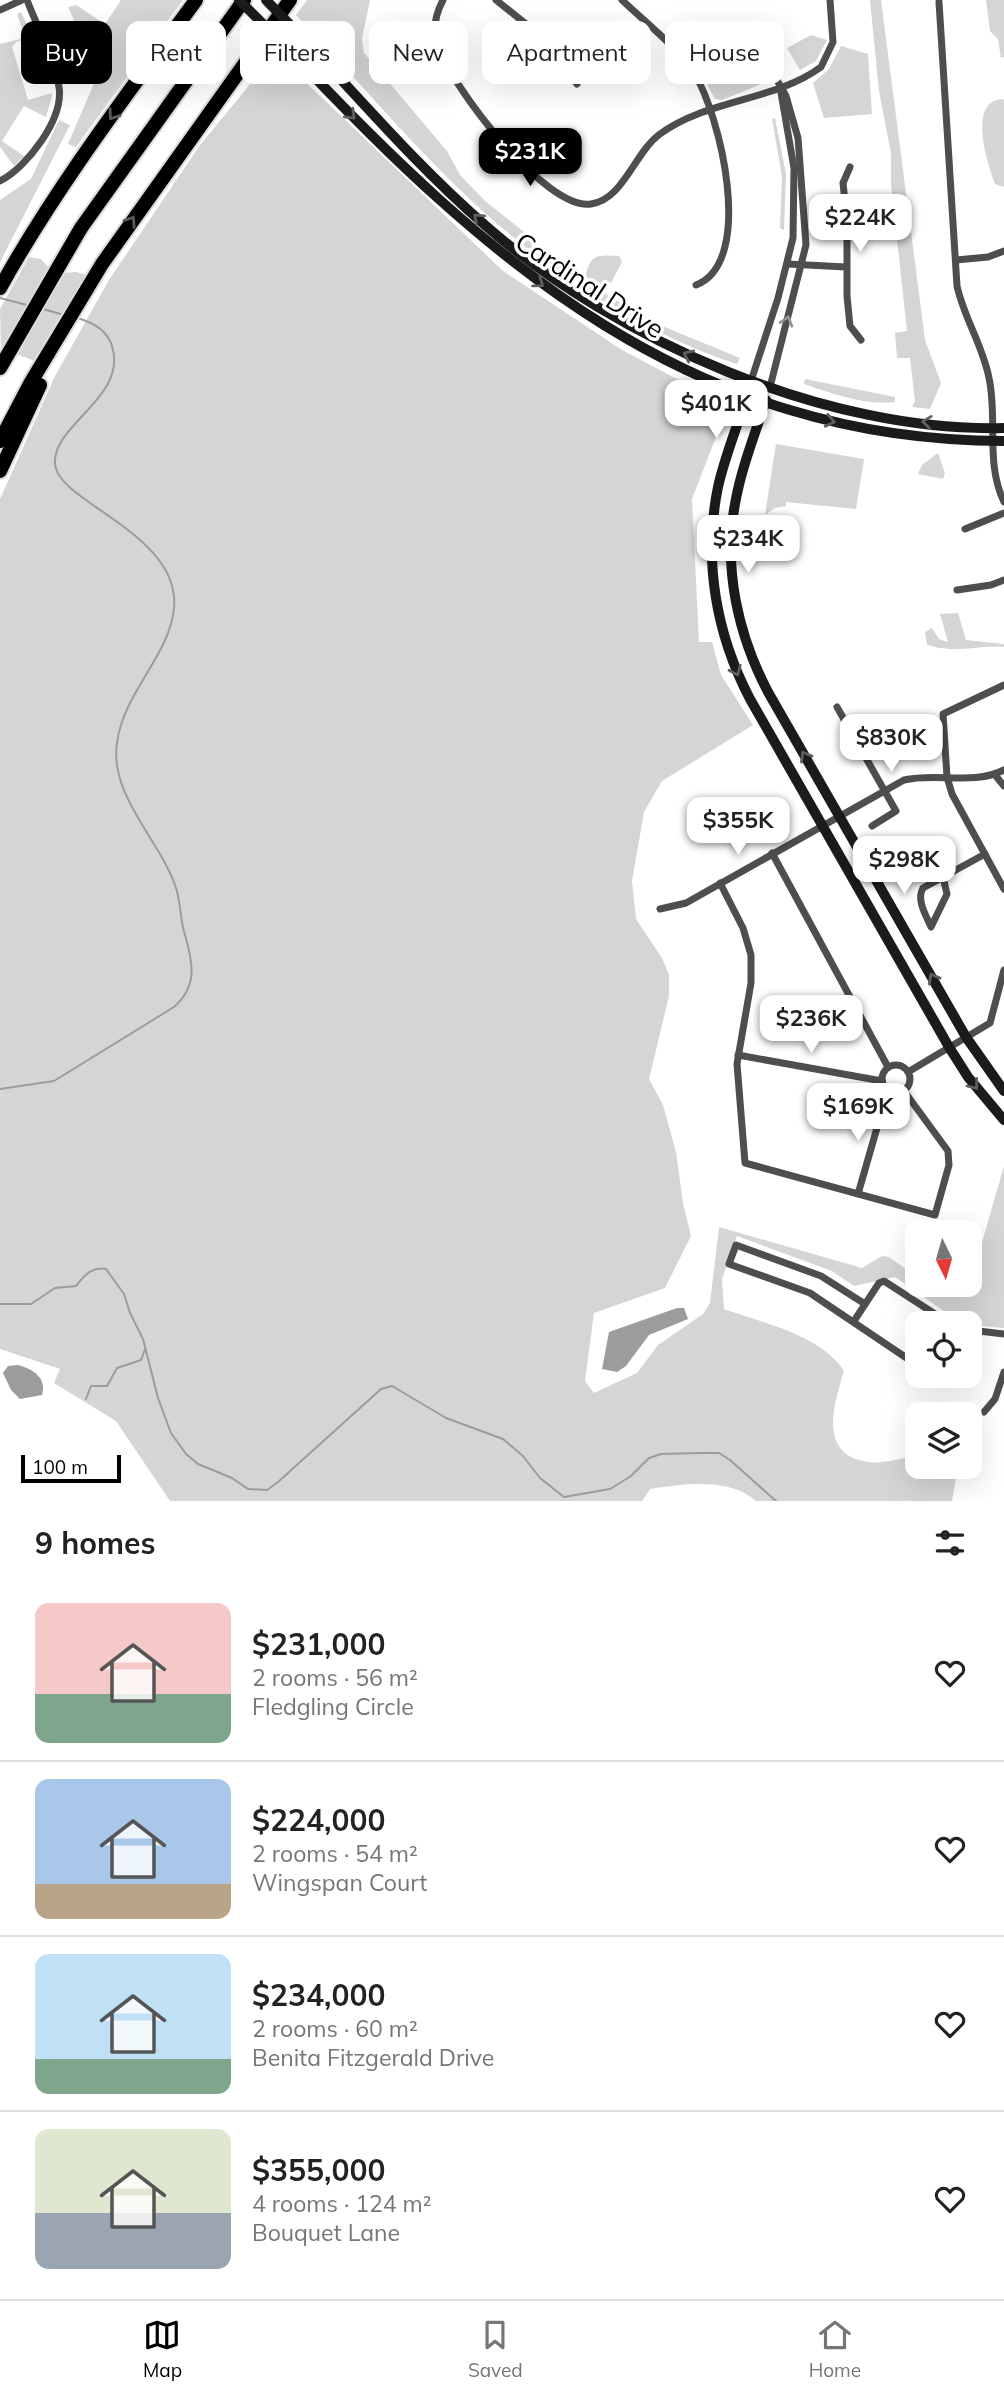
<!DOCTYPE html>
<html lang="en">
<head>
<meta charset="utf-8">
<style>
	body { margin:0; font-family:Mulish,sans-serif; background:#f2f2f2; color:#222; height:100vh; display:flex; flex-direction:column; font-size:26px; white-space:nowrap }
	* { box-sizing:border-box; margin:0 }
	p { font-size:23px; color:#767676 }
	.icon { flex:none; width:38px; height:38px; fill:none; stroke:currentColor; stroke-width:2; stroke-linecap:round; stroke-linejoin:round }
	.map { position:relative; height:1501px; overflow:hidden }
	.sheet { display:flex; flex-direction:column; background:#fff; flex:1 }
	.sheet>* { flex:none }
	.hud { position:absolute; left:21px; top:21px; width:962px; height:63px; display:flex; gap:14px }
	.needle { width:46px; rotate:175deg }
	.controls { position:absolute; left:905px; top:1220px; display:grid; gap:14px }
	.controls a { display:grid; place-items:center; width:77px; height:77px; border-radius:14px; background:#fff; box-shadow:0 7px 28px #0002; font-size:35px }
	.scale { position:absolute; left:21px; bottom:18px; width:100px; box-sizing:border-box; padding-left:7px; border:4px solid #000; border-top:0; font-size:19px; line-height:24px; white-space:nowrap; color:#000; -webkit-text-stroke:5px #fff; paint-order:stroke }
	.price { position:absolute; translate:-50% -60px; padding:0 16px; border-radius:14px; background:#fff; color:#222; font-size:23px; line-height:46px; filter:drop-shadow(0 2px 4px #0008) }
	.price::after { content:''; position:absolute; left:50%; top:42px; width:21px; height:16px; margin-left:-10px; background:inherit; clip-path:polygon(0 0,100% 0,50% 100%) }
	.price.selected { background:#000; color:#fff }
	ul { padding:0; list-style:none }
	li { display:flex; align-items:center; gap:21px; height:175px; padding:0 35px }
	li+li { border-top:2px solid #e0e0e0 }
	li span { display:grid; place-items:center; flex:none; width:196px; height:140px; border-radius:14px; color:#555 }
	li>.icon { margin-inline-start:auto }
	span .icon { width:84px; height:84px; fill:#fffc; stroke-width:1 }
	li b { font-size:30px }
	h2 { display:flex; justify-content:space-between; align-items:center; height:84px; padding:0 35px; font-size:30px }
	.tag { padding:0 24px; border-radius:14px; background:#fff; box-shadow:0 7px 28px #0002; font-size:24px; line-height:63px }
	.tag.selected { background:#000; color:#fff }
	.tabs { display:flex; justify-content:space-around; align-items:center; height:98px; border-top:2px solid #e0e0e0; background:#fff; font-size:19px; color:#767676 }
	.tabs a { display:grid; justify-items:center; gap:4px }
	.tabs .selected { color:#000 }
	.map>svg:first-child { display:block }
</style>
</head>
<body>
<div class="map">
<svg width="1004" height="1501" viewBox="0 0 1004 1501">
	<rect width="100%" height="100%" fill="#fff"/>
	<!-- green -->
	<g fill="#d5d5d5">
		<path d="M121 0H183L76 147 68 144 98 74 103 44 78 29 68 7 76 5 105 24Z"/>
		<path d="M307 0H370L362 39 364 53 447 151 460 175 485 201 585 280C589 256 594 254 619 256L622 262 605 294 662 326 740 358 737 364C654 337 574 287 507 232 432 170 364 86 296 15Z"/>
		<path d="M870 0H881L925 340 941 383 930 409 912 407 915 401 910 358H897L895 333 907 331 891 184V153L879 91Z"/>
		<path d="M986 0H1004V57L1001 58 998 39 990 31Z"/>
		<path d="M21 12 30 32 33 31 35 36 16 42 12 47 28 100 52 93V97L46 117 24 106 2 141 24 156 14 166 0 147V44L25 38 17 14Z"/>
		<path d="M811 35 827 40 816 61 800 70 787 48Z"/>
		<path d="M743 40 764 76V83L722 100 715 99 700 71Z"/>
		<path d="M841 46 868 54 872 114 824 118 813 83 829 69Z"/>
		<path d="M272 50 503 271 622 350 728 406 692 499 699 642H712L721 675 753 725 662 781 644 812 632 881 636 919 662 958 669 975V996L649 1079 663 1105 676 1152 683 1203 691 1236 665 1288 594 1313 585 1381 594 1393 637 1373 658 1345 703 1314 710 1303 719 1227 862 1268 882 1256 889 1257 917 1277V1284C930 1285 942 1299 955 1294 960 1292 965 1287 970 1284L1004 1166V1328L946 1323 944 1320 948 1314 895 1277 854 1286 832 1271 737 1236 722 1279 724 1309C763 1323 821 1335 844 1371 834 1404 817 1455 868 1462 881 1464 898 1459 912 1457L909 1475 951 1468 957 1473 952 1501H756C729 1477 682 1484 650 1489L642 1501H170L116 1421 54 1383 60 1369 0 1349V499L55 376 109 280 200 145 247 88Z"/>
		<path d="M1003 99 1004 101V187L995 184C987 163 967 100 1003 99Z"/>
		<path d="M775 118 786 174 784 230 780 228 782 177 772 119Z"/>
		<path d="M59 120 70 125 0 262V200L31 179Z"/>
		<path d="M29 257 41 259 48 267 1 351 0 309Z"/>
		<path d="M76 272 87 275 35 361 16 354 63 273Z"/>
		<path d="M805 379 895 397V402C868 406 830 393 804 384Z"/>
		<path d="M776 444 864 459 856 509 786 502V506L775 508 765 515Z"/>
		<path d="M938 453 945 473 943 479 918 474 922 465Z"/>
		<path d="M958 613 966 640 1004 644V647C973 645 959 654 927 645L925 632 932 628 939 639 948 642 940 614Z"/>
	</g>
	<!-- water -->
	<g fill="#9c9c9c">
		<path d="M677 1308H684L688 1319 649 1335 626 1366 617 1372 602 1369 609 1332Z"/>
		<path d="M18 1365C33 1369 47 1378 42 1395L20 1399 11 1390 3 1373 8 1366Z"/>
	</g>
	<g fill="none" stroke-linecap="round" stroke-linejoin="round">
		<!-- stream -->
		<g stroke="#9c9c9c" stroke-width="2">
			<path d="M0 298 27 305"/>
			<path d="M43 309 64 315"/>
			<path d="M0 1089 54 1081 174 1007C198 986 193 963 185 935 180 920 181 903 176 888 161 841 109 796 117 743 123 693 170 655 174 608 181 534 57 502 55 464 52 424 128 398 112 346 107 330 92 322 77 318"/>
			<path d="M0 1304H31L55 1288 76 1286C84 1275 93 1266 106 1269L124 1294 130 1313 143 1339 158 1398 171 1433 186 1454 198 1464 232 1478 248 1489 267 1490 278 1482 381 1389 392 1386 446 1418 503 1439 523 1456 540 1478 564 1497 610 1489 631 1476 649 1458 661 1454 702 1453H719L730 1460 776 1501"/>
			<path d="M86 1399 91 1386H107L117 1368 141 1360 145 1349"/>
		</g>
		<!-- motorway casing -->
		<g stroke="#dbdbdb" stroke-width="18">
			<g id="motorway">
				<path d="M0 288C56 187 128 93 196 0"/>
				<path d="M0 368 81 228 244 0"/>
				<path d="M0 441 31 382 102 264 290 0"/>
				<path d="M0 471 40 385"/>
			</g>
		</g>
		<!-- minor -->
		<g stroke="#4e4e4e" stroke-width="7">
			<path d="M443 0C435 15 432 30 438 46 451 86 546 211 591 204 624 199 634 153 660 134 705 100 775 101 821 67L833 42 830 0"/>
			<path d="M496 0 536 32 577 84"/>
			<path d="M622 0C646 23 675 45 694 73 720 114 756 262 696 285"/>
			<path d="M939 2 957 286C964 318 983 346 989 378 998 419 985 462 1004 502"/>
			<path d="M0 10 22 0"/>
			<path d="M850 167 843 183 847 220V296L850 326 861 340"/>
			<path d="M0 181C27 167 64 119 59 87 55 59 37 27 27 0"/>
			<path d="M956 260 988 257 1004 251"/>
			<path d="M788 264 846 267"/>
			<path d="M751 381 778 298 793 238 794 168 780 87"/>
			<path d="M770 387 806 245 798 138 786 96 773 73"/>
			<path d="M965 529 1004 513"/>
			<path d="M957 590 991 585 1004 580"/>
			<path d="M1004 685 943 714 947 777 952 794 1004 889"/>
			<path d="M837 707 896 811 872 826"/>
			<path d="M995 775 1004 786"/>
			<path d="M772 853 888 1067"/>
			<path d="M943 877 947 894 931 927C926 915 916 900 923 888L985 854"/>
			<path d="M720 883 743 928 751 955V983L737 1064 745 1163 935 1215 949 1165 948 1151 904 1091"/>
			<path d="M660 909 686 903 904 780C937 772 972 786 1004 770"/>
			<path d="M738 1055 882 1081"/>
			<circle cx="896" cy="1079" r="14"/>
			<path d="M908 1072 990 1023 1004 970"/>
			<path d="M858 1194 885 1100"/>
			<path d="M865 1304 821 1276 736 1245 729 1264 810 1293 917 1365"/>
			<path d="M854 1321 879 1283 884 1281 935 1314 941 1323"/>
			<path d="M970 1330 1004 1334"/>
			<path d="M984 1412 995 1399 1004 1372"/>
		</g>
		<!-- secondary -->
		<g stroke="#1b1b1b" stroke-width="10">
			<path d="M298 33C359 98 418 167 486 226 617 341 828 433 1004 428"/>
			<path d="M287 48C488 263 693 441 1004 441"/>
			<path d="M748 391C739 423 725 455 718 487 703 560 716 634 750 699L949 1047 968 1077 1004 1120"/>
			<path d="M766 400C755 434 741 469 735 504 723 568 738 635 768 692L966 1037 1004 1091"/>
		</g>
		<!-- motorway -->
		<use href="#motorway" stroke="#000" stroke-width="14"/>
		<!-- secondary-bridge -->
		<g stroke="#1b1b1b" stroke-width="10">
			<path d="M239 0 287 48"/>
			<path d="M266 0 298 33"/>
		</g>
	</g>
	<!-- one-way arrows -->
	<defs><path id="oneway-chevron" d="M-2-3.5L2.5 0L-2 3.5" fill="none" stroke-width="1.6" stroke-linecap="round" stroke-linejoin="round" transform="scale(1.75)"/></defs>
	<g stroke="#595959">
		<use href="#oneway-chevron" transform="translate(113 115) rotate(125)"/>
		<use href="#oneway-chevron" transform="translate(131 221) rotate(-56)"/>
	</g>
	<g stroke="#5f5f5f">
		<use href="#oneway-chevron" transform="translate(351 115) rotate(44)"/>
		<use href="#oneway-chevron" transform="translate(478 218) rotate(-138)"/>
		<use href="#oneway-chevron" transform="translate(539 283) rotate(36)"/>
		<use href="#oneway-chevron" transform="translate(688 355) rotate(-156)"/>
		<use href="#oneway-chevron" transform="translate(830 421) rotate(12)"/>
		<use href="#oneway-chevron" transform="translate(927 422) rotate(-173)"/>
		<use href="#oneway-chevron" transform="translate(736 671) rotate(67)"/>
		<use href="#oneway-chevron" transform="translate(805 756) rotate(-120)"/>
		<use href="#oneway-chevron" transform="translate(933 978) rotate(-119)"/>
		<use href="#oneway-chevron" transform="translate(974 1085) rotate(52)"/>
	</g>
	<use stroke="#959595" href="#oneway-chevron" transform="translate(787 321) rotate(-73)"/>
	<g text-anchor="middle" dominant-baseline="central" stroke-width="7" stroke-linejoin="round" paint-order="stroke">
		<!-- street labels -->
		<g font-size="26" fill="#000" stroke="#fff">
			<text transform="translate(590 285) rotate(33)">Cardinal Drive</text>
		</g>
	</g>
</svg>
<div class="controls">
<a><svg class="needle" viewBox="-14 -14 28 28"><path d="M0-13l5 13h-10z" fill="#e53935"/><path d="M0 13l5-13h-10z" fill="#767676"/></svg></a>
<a><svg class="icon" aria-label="locate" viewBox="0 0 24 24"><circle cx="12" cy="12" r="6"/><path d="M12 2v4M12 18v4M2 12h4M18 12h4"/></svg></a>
<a><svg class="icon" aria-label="layers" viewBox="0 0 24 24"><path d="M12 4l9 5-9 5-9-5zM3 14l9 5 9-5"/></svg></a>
</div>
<div class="scale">100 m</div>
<b class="price selected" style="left:530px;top:188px">$231K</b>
<b class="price" style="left:860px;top:254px">$224K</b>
<b class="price" style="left:716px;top:440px">$401K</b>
<b class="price" style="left:748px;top:575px">$234K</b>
<b class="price" style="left:891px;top:774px">$830K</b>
<b class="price" style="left:738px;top:857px">$355K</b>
<b class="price" style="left:904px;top:896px">$298K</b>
<b class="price" style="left:811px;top:1055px">$236K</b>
<b class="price" style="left:858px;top:1143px">$169K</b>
<div class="hud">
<a class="tag selected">Buy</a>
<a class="tag">Rent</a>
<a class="tag">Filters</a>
<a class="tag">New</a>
<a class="tag">Apartment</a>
<a class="tag">House</a>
</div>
</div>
<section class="sheet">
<h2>9 homes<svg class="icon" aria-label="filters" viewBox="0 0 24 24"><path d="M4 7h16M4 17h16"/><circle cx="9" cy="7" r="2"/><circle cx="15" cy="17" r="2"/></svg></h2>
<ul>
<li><span style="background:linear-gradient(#f6c9c9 65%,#7fa58c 0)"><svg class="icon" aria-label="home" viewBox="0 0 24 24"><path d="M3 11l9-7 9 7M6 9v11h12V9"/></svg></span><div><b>$231,000</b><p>2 rooms · 56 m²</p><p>Fledgling Circle</p></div><svg class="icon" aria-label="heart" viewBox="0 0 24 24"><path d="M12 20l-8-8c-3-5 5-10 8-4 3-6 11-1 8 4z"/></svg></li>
<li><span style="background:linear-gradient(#a9c7e8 75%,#b9a48a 0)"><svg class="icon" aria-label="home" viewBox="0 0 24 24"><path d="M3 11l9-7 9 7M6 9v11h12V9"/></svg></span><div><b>$224,000</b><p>2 rooms · 54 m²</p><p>Wingspan Court</p></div><svg class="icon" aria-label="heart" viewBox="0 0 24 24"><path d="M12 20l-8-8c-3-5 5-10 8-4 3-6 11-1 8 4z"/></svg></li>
<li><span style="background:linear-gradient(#bfe0f5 75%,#7fa58c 0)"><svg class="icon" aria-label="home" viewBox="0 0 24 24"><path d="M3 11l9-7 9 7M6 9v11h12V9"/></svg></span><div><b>$234,000</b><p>2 rooms · 60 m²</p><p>Benita Fitzgerald Drive</p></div><svg class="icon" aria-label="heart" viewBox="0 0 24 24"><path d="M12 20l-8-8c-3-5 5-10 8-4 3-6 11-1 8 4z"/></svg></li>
<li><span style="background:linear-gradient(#dfe7d0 60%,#9aa5b1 0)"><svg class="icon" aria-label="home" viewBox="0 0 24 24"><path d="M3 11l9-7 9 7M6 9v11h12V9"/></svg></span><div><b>$355,000</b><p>4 rooms · 124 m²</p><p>Bouquet Lane</p></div><svg class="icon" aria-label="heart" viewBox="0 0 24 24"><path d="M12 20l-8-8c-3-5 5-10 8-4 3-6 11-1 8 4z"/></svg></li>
</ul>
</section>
<nav class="tabs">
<a class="selected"><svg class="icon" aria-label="map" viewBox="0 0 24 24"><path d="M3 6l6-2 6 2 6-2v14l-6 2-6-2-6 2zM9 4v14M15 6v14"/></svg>Map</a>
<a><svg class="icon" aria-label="saved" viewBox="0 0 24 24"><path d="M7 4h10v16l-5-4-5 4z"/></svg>Saved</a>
<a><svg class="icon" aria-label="home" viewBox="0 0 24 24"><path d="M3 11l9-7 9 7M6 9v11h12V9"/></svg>Home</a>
</nav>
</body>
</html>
